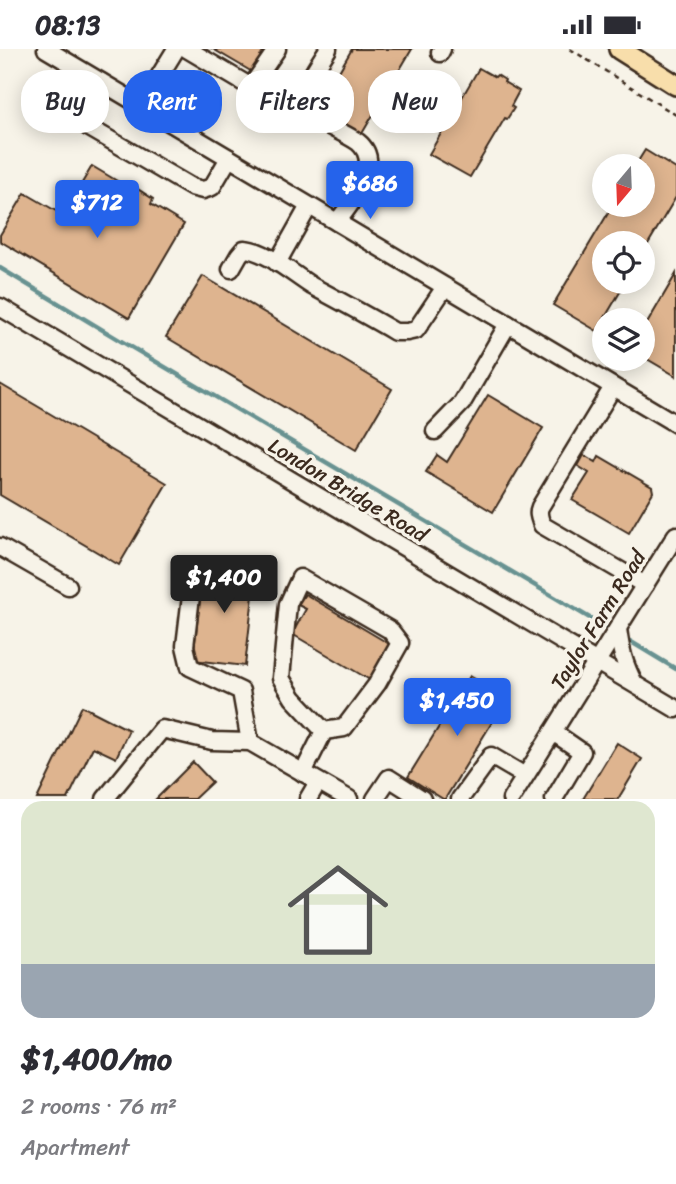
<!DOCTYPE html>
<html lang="en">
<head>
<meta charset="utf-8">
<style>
	body { margin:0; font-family:Sriracha,sans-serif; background:#f7f7f7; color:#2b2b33; height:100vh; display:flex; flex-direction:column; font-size:26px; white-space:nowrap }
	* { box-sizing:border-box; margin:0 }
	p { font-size:23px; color:#7c7c81 }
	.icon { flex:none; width:38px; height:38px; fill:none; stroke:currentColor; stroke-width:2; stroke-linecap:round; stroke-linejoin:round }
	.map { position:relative; height:750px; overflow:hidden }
	.sheet { display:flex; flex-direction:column; background:#fff; flex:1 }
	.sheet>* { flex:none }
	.top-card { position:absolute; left:21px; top:21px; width:635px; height:63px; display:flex; gap:14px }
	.needle { width:46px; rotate:199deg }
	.tools { position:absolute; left:592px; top:105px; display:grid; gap:14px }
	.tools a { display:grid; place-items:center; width:63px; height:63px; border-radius:50%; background:#fff; box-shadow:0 4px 18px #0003; font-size:35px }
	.price { position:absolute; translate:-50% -60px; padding:0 16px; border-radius:7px; background:#2563eb; color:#fff; font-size:23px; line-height:46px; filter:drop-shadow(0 2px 4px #0008) }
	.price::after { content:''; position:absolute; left:50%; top:42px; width:21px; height:16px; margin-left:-10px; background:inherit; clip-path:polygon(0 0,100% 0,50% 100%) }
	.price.current { background:#222; color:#fff }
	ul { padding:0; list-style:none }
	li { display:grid; align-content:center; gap:14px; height:371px; padding:0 21px }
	li span { display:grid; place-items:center; height:217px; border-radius:21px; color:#555 }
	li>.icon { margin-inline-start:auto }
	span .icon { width:126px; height:126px; fill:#fffc; stroke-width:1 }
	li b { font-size:30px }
	.pill { padding:0 24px; border-radius:28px; background:#fff; box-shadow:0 4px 18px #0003; font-size:24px; line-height:63px }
	.pill.current { background:#2563eb; color:#fff }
	.status { display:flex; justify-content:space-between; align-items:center; height:49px; padding:0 35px; background:#fff; direction:ltr }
	.status svg { height:19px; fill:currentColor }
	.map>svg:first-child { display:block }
</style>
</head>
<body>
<div class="status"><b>08:13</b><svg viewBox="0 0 49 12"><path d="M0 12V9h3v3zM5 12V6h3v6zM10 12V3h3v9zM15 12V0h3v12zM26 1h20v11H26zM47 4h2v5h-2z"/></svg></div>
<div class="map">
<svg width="676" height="750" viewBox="0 0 676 750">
	<rect width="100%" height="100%" fill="#f7f3e8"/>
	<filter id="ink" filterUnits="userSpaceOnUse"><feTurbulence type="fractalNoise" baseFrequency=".0143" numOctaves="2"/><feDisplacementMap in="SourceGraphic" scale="14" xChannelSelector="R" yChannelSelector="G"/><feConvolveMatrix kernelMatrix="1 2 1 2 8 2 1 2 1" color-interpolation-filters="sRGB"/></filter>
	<g filter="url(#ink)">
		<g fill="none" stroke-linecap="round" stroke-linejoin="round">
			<!-- stream -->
			<g stroke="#689291" stroke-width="4.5">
				<path d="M0 219 121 292 605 578"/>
				<path d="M623 588 676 620"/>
			</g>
		</g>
		<!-- building -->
		<g fill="#deb48f" stroke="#3b2a1e" stroke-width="2">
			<path d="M213 0H268L254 24Z"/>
			<path d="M352 0H412L360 88 316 62Z"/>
			<path d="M479 19 495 28 497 26 505 31 504 33 519 42 511 57 514 59 507 70 505 69 470 128 429 105Z"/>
			<path d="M645 101 676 120V148L642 205V194H604V233H626L597 282 553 256 613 156H642V117H635Z"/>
			<path d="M92 117 134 142 136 139 153 150 151 155 184 175 129 269 0 192V186L25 144 63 166Z"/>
			<path d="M676 225V327L642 307V283Z"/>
			<path d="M203 227 392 340 356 401 166 288Z"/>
			<path d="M0 335 167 434 119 516 0 446Z"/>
			<path d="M488 346 543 379 493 463 426 423 437 406 447 413Z"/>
			<path d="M584 406 596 413 599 407 652 438 653 443 629 484 572 451 589 424 578 417Z"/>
			<path d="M204 514 256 520 245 617 193 611Z"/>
			<path d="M305 545 391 596 370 631 292 585 306 560 298 556Z"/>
			<path d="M470 627 507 649 445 750H443L408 728Z"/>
			<path d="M82 657 129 681 116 709 93 698 68 750H37Z"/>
			<path d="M617 694 642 710 618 750H583Z"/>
			<path d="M193 713 212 733 194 750H156Z"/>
		</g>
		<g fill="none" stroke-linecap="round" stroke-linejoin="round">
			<!-- minor casing -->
			<g stroke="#3b2a1e" stroke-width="21">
				<g id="minor">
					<path d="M46 0 676 375"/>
					<path d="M187 0 251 38 277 0"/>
					<path d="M328 0C322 10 300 42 302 53 303 61 313 68 320 72 332 79 346 85 358 93 385 115 351 154 337 173"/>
					<path d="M440 4 442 0"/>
					<path d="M101 33C91 49 79 59 88 78L191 138 203 141 212 138 229 109"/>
					<path d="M141 57 176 0"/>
					<path d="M277 214 309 157"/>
					<path d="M231 220 239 206 244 200C266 201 294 226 312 237 340 252 368 267 395 283H407L416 281 445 238"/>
					<path d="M0 258 676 660"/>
					<path d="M613 338 540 458C537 465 540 470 542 476L645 536"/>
					<path d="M435 382 462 354 508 275"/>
					<path d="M0 498 68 537"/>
					<path d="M191 547 185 597 190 618 241 642 250 693"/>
					<path d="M618 580C621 602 624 615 634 634"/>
					<path d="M553 683 582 703 554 750"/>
					<path d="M303 724 324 682 344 679 377 635 400 594 390 581 300 529 288 555 281 629 293 649 324 682"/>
					<path d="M105 750 162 680 212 692 250 693 349 750"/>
					<path d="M308 750 318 733"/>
					<path d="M375 750 389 729 422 750"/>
					<path d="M460 750 491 707 525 727"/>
					<path d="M511 750 676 486"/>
				</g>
			</g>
			<!-- major casing -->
			<g stroke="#3b2a1e" stroke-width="24">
				<path id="major" d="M619 0 676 36"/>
			</g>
			<!-- path -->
			<path stroke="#3b2a1e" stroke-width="2.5" stroke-dasharray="5 5" stroke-linecap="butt" d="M570 0 676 66"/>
			<!-- minor -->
			<use href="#minor" stroke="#f7f3e8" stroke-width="16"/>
			<!-- major -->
			<use href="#major" stroke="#f8deab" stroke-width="19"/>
		</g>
	</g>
	<g text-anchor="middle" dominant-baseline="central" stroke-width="7" stroke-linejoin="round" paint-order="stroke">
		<!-- street labels -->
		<g font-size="21" fill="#3b2a1e" stroke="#f7f3e8">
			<text transform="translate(348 441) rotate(31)">London Bridge Road</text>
			<text transform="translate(598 571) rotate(-58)">Taylor Farm Road</text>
		</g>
	</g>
</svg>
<div class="tools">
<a><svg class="needle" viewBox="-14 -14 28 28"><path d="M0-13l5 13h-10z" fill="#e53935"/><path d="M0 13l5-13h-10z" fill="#7c7c81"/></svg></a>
<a><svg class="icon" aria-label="locate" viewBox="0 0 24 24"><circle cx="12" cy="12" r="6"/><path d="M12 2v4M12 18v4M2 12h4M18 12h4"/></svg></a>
<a><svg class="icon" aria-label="layers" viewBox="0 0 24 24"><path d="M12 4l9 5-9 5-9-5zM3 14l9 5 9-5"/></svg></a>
</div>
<b class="price" style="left:370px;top:172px">$686</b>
<b class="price" style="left:97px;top:191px">$712</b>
<b class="price current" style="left:224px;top:566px">$1,400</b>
<b class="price" style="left:457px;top:689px">$1,450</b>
<div class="top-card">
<a class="pill">Buy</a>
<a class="pill current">Rent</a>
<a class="pill">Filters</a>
<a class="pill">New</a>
</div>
</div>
<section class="sheet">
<ul>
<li><span style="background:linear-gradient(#dfe7d0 75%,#9aa5b1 0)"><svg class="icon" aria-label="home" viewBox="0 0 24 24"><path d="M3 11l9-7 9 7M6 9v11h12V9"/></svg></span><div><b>$1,400/mo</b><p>2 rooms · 76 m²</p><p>Apartment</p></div></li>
</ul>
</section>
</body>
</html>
